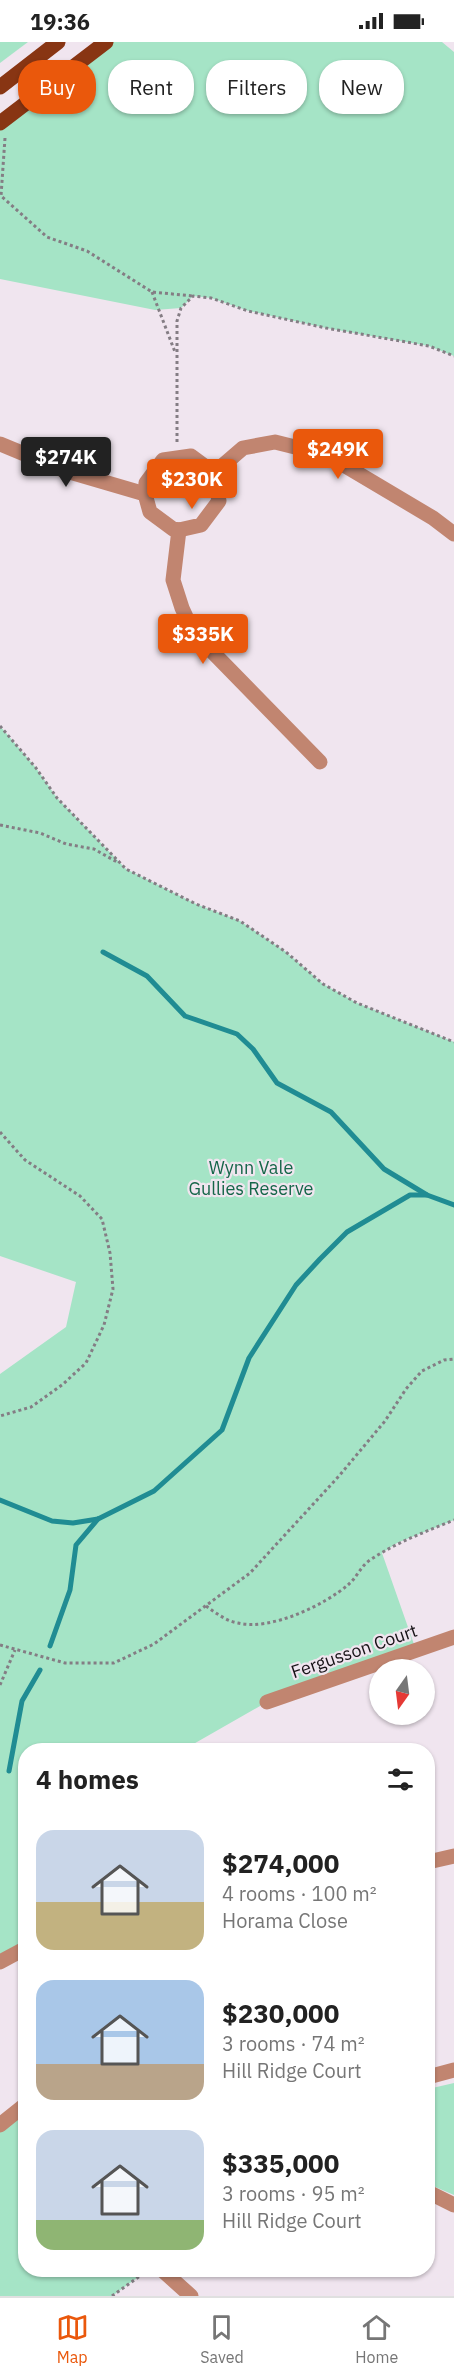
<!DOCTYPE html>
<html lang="en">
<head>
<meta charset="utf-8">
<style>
	body { margin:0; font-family:"IBM Plex Sans",sans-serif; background:#f2f2f2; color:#222; height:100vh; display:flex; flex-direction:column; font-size:22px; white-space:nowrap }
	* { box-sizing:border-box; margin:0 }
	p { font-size:20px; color:#767676 }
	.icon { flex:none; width:33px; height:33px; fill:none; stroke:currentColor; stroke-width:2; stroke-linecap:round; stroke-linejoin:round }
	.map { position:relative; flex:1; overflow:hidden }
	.panel { position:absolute; left:18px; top:1701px; width:417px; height:534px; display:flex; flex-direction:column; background:#fff; border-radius:24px; box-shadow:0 2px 4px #0004 }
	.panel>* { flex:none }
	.top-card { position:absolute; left:18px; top:18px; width:418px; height:54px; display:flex; gap:12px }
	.needle { width:39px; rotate:194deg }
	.tools { position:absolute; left:369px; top:1617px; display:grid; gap:12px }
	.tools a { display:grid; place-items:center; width:66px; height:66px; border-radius:50%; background:#fff; box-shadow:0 2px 4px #0004; font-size:30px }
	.price { position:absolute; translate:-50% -51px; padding:0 14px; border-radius:6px; background:#ea580c; color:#fff; font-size:20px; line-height:39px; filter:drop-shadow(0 2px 3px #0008) }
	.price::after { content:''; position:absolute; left:50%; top:36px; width:18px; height:14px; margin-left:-9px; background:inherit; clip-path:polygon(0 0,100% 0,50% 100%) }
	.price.current { background:#222; color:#fff }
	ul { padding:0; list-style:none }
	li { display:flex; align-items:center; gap:18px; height:150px; padding:0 18px }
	li span { display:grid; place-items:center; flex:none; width:168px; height:120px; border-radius:18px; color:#555 }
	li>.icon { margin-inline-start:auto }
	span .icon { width:72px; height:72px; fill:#fffc; stroke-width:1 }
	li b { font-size:26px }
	h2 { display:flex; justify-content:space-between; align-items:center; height:72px; padding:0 18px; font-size:26px }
	.chip { padding:0 21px; border-radius:24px; background:#fff; box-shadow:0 2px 4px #0004; font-size:21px; line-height:54px }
	.chip.current { background:#ea580c; color:#fff }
	.status { display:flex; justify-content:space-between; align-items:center; height:42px; padding:0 30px; background:#fff; direction:ltr }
	.status svg { height:16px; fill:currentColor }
	.menu { display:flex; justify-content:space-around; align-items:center; height:84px; border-top:2px solid #e0e0e0; background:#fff; font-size:16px; color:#767676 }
	.menu a { display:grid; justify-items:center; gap:3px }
	.menu .current { color:#ea580c }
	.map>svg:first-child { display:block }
</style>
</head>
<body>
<div class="status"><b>19:36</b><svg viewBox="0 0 49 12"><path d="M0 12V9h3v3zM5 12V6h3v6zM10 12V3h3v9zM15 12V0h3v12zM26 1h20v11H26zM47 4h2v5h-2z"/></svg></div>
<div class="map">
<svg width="454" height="2254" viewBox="0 0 454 2254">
	<rect width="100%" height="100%" fill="#f0e5ef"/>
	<!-- green -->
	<g fill="#a5e4c6">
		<path d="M0 0H28L0 21Z"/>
		<path d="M106 0H442L454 10V314L429 304 326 286 249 269 211 256 193 254 181 266 155 268 0 237V81Z"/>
		<path d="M0 684 36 726 57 756 126 827 196 862 240 879 286 910 323 942 357 961 454 1000V1478L397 1501 382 1511 416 1608 267 1660 190 1704 189 1708H26L25 1906 0 1920V1332L66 1285 76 1240 0 1214Z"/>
		<path d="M454 2041V2153L433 2144 428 2136V2047Z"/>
		<path d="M26 2066V2228H148L112 2254H0V2083Z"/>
	</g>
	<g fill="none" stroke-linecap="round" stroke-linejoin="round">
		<!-- stream -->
		<g stroke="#208c93" stroke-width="5">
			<path d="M103 910 147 934 185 974 237 992 253 1007 277 1041 331 1070 384 1127 427 1153 454 1163"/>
			<path d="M0 1458 52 1479 73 1481 98 1477 154 1449 222 1388 249 1316 296 1243 320 1217 347 1190 410 1153H427"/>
			<path d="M50 1604 70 1548 76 1503 98 1477"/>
			<path d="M9 1729 22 1659 40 1628"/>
		</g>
		<!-- path -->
		<g stroke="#847d84" stroke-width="3" stroke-dasharray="3 3" stroke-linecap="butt">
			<path d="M5 96 1 154 47 195 87 209 152 250 193 254"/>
			<path d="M152 250 175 310"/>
			<path d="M177 400V279L181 266 193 254 211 256 248 269 326 286 429 304 454 314"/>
			<path d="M0 684 36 726 57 756 126 827 196 862 240 879 286 910 323 942 357 961 454 1000"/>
			<path d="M0 783 40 791 66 802 94 807 117 820"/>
			<path d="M0 1090 25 1118 80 1154 102 1177 110 1211 113 1247 104 1283 86 1321 62 1343 31 1365 0 1374"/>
			<path d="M206 1564C216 1571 226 1579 238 1581 271 1589 325 1563 349 1542 357 1535 361 1524 370 1518 397 1500 425 1490 454 1478"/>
			<path d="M0 1603 65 1621H114L154 1602 250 1531 339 1434 385 1379 406 1347 422 1329 444 1318 454 1317"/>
			<path d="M0 1643 15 1608"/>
			<path d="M112 2254 147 2229"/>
		</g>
		<!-- street -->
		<g stroke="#c18570" stroke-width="15">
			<path d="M0 402 63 428 145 452"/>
			<path d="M191 414 214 431 219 459 201 483 179 488 173 487 150 470 145 452 146 441 163 418Z"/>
			<path d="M214 431 243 406 275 400 327 413 433 476 454 492"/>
			<path d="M179 488 173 538 182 566 193 590 320 720"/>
			<path d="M267 1660 454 1595"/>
			<path d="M428 1820 454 1814"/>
			<path d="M0 1920 26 1906"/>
			<path d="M428 2035 454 2028"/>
			<path d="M0 2083 26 2062"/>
			<path d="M428 2150 454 2163"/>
			<path d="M162 2228 191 2254"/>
		</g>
		<!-- primary -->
		<g stroke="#883513" stroke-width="15">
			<path d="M0 45 58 0"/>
			<path d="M0 81 106 0"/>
		</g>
	</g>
	<g text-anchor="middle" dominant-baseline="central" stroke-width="4.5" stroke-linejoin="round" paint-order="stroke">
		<!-- park labels -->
		<g font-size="18" fill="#156649" stroke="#f0e5ef">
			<text x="251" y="1125">Wynn Vale<tspan x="251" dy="21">Gullies Reserve</tspan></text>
		</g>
		<!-- street labels -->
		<g font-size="18" fill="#171317" stroke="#f0e5ef">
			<text transform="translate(354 1609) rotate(-19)">Fergusson Court</text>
		</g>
	</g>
</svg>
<div class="tools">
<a><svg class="needle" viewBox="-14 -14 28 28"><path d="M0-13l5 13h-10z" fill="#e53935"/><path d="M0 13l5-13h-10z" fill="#767676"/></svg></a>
</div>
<b class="price" style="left:338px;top:438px">$249K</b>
<b class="price current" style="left:66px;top:446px">$274K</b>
<b class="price" style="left:192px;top:468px">$230K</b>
<b class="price" style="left:203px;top:623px">$335K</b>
<div class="top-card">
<a class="chip current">Buy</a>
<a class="chip">Rent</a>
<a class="chip">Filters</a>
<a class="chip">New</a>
</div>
<section class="panel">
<h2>4 homes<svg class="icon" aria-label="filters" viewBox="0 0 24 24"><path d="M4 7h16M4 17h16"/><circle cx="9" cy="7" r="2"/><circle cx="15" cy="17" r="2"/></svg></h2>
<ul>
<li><span style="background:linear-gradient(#c9d6e8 60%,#c2b280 0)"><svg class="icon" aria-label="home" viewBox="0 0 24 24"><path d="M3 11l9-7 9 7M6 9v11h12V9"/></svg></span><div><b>$274,000</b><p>4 rooms · 100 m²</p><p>Horama Close</p></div></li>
<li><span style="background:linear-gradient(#a9c7e8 70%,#b9a48a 0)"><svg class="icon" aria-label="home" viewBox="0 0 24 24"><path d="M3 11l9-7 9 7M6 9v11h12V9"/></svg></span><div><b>$230,000</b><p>3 rooms · 74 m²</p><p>Hill Ridge Court</p></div></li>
<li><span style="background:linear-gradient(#c9d6e8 75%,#8fb573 0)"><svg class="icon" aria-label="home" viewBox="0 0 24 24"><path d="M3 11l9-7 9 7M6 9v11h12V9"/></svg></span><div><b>$335,000</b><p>3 rooms · 95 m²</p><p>Hill Ridge Court</p></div></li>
</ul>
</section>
</div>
<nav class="menu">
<a class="current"><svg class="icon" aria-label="map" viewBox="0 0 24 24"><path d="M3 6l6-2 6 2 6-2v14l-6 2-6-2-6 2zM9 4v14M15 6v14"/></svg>Map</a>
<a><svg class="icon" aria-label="saved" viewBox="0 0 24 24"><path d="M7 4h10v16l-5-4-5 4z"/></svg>Saved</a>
<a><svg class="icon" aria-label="home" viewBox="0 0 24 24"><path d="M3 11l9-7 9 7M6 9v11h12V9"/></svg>Home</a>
</nav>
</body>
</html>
